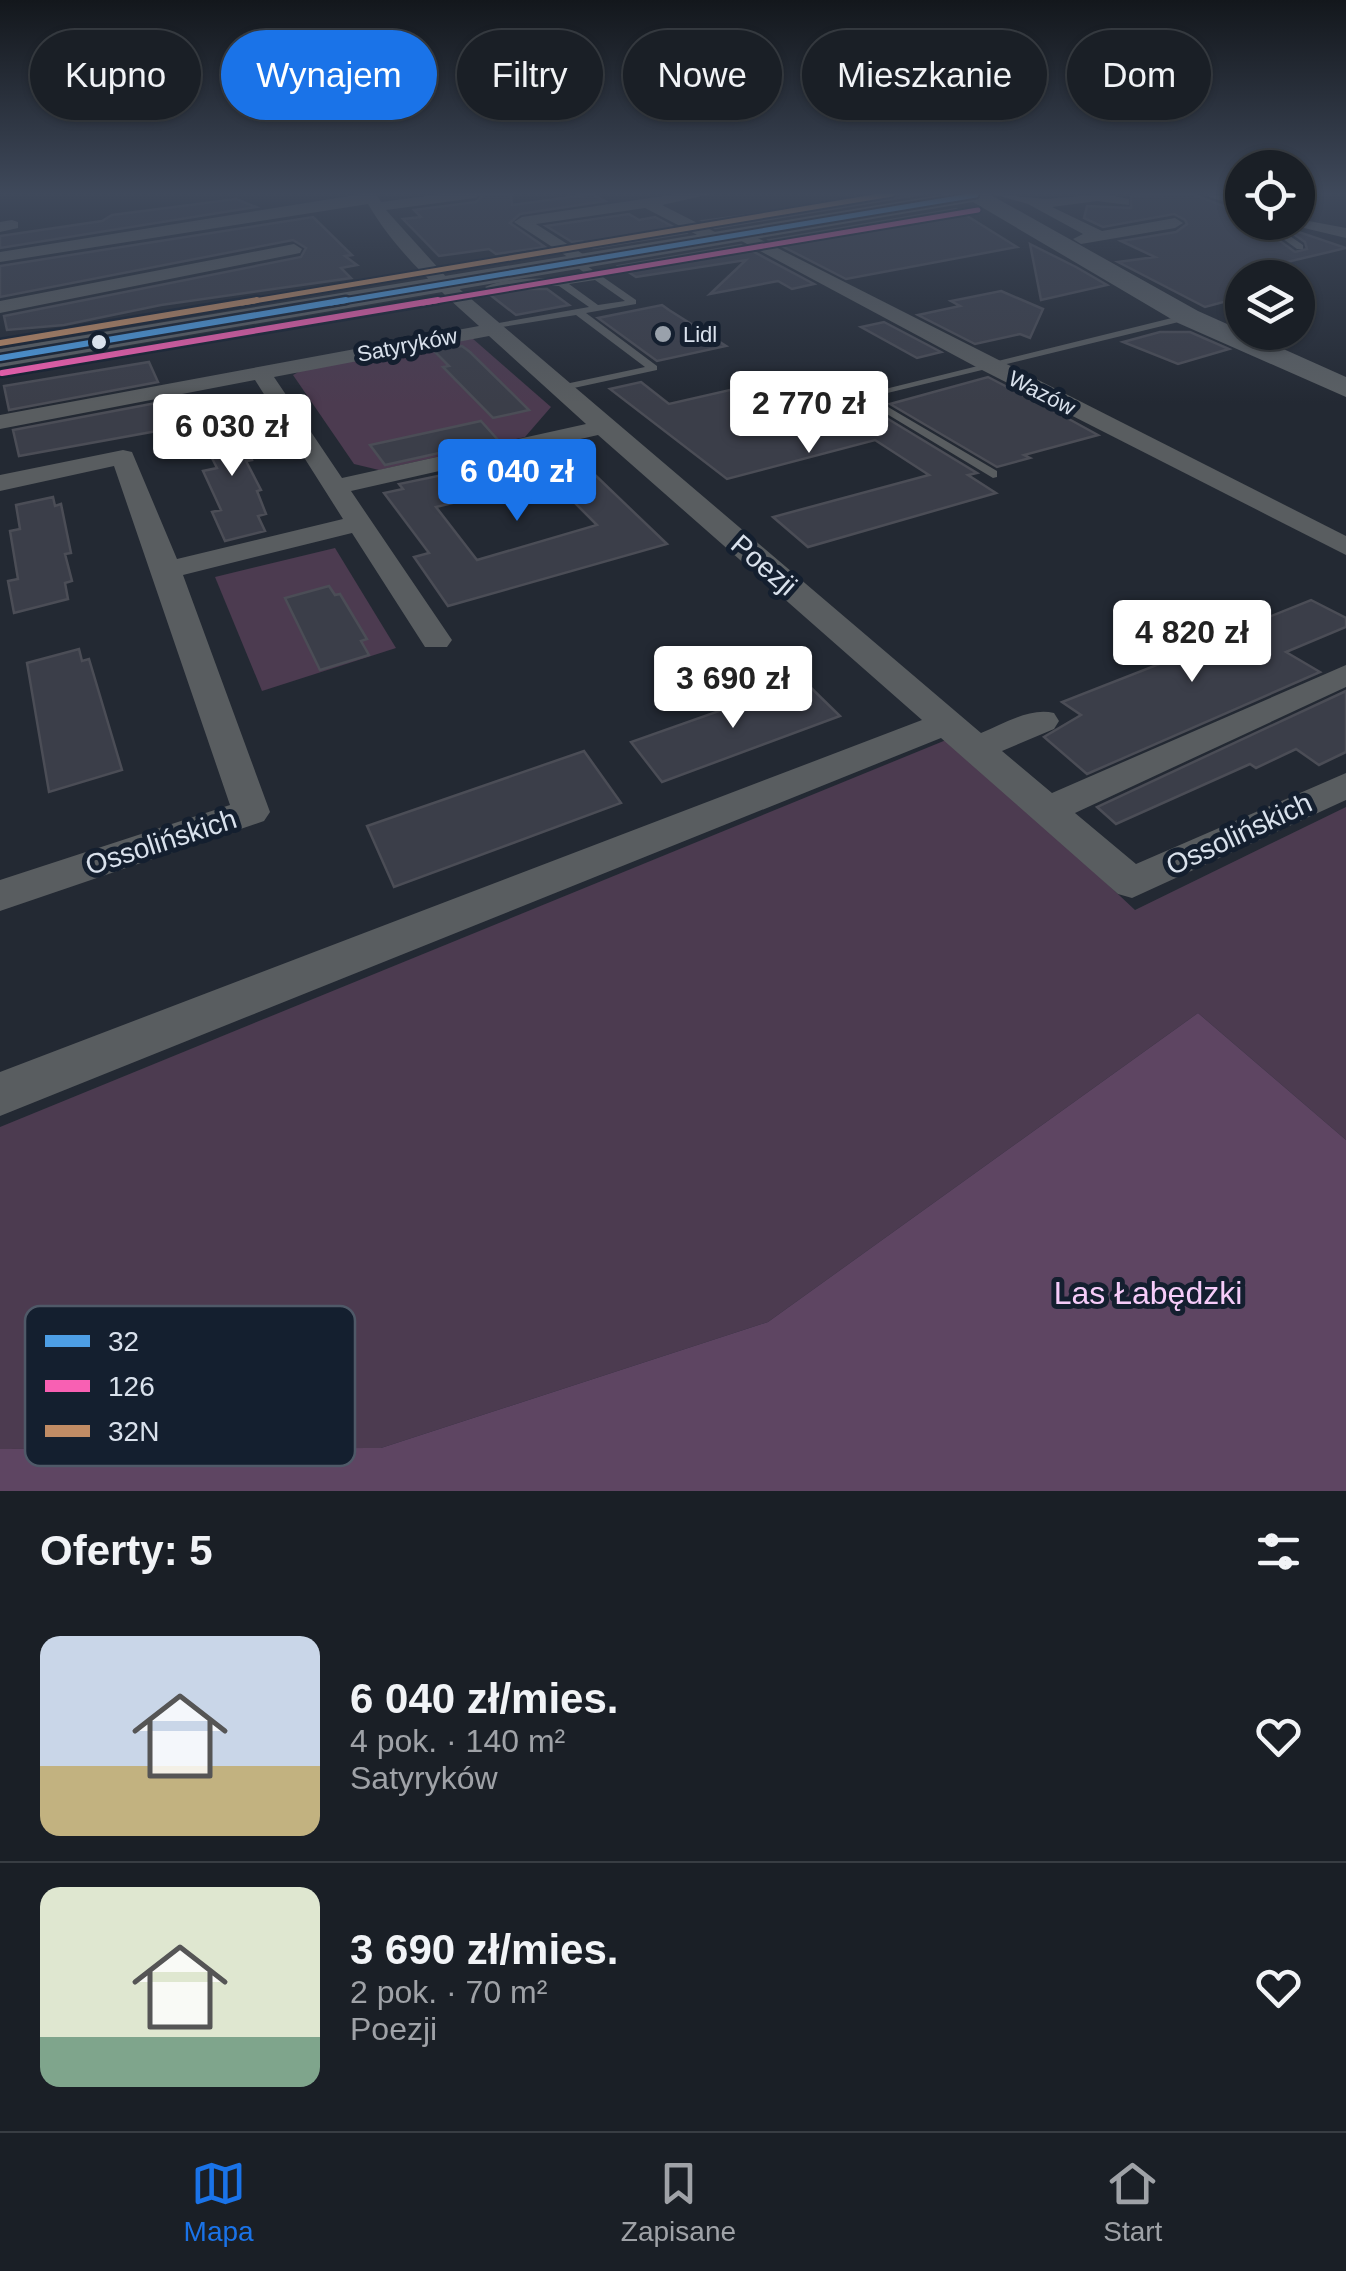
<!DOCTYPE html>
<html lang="pl">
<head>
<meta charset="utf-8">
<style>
	body { margin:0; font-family:Arial,sans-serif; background:#272c32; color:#f1f3f6; height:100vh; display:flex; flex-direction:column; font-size:38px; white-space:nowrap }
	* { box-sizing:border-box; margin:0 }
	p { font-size:32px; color:#9fa2a7 }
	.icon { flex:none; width:55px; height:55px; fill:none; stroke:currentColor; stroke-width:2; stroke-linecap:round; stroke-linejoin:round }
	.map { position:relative; height:1491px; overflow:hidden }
	.drawer { display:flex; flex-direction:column; background:#1a1f26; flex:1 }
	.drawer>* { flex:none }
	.guide { position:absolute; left:30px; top:30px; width:1288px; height:90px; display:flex; gap:20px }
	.tools { position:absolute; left:1225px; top:150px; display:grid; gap:20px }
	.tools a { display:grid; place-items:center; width:90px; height:90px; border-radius:50%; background:#1a1f26; box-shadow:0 2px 8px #0004,0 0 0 2px #383d43; font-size:50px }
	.price { position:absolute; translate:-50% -85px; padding:0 22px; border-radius:10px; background:#fff; color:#222; font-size:32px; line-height:65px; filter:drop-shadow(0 2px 5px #0008) }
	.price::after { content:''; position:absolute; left:50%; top:60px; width:30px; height:22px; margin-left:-15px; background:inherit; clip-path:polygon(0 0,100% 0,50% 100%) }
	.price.active { background:#1a73e8; color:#fff }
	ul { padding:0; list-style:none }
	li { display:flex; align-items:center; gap:30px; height:250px; padding:0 40px }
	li+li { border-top:2px solid #383d43 }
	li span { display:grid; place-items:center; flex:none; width:280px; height:200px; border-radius:20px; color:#555 }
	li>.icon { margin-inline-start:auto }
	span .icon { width:120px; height:120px; fill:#fffc; stroke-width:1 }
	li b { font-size:42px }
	h2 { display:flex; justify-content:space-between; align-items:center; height:120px; padding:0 40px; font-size:42px }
	.chip { padding:0 35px; border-radius:45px; background:#1a1f26; box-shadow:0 2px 8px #0004,0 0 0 2px #383d43; font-size:35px; line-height:90px }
	.chip.active { background:#1a73e8; color:#fff }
	.tab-bar { display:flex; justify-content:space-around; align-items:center; height:140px; border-top:2px solid #383d43; background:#1a1f26; font-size:28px; color:#9fa2a7 }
	.tab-bar a { display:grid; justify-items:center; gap:5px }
	.tab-bar .active { color:#1a73e8 }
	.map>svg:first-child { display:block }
</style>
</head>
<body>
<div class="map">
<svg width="1346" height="1491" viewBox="0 0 1346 1491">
	<rect width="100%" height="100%" fill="#232933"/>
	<!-- green -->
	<g fill="#4c3b50">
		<path d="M472 338 551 407 525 437 379 470 354 464 293 375 302 370Z"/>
		<path d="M335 548 396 648 262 691 215 577Z"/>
		<path d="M951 738 1135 910 1346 807V1140L1198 1013 768 1322 381 1448 0 1449V1127Z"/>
	</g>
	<!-- forest -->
	<path fill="#5e4562" d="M1198 1013 1346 1140V1491H0V1449L381 1448 768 1322Z"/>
	<!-- building -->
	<g fill="#3b3e49" stroke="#4b4d56" stroke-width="2.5" fill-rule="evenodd">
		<path d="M485 194H511L512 205 592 194 605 201 520 214 510 223 545 247 496 254 489 249 439 256 403 219 421 217 414 210 476 202Z"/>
		<path d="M904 194H923L715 228 703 221Z"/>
		<path d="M1192 194 1242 213V222L1276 225 1271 229 1273 236 1295 252 1307 249 1305 242 1292 233 1296 231 1346 248 1253 270 1268 275 1242 278V297L1205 307 1118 262 1155 257 1121 241 1176 232 1187 224 1185 220 1174 214 1103 227 1084 218 1087 206 1131 208V196Z"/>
		<path d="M236 199 256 207 0 248V236L102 221 112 215Z"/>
		<path d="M956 209 1017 247 846 279 770 240Z"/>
		<path d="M629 214 639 220 655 217 685 233 593 248 582 241 572 242 546 226Z"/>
		<path d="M313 217 352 255 345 256 357 265 341 268 351 278 161 305 64 325 7 330 4 316 301 257 306 248 293 240 0 297V266Z"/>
		<path d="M1030 244 1076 267 1107 285 1041 300Z"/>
		<path d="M741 245 814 284 792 289 778 281 710 294 746 260 636 277 619 266Z"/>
		<path d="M518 289H547L569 305 516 315 489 294Z"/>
		<path d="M1001 291 1043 309 1030 338 1020 334 975 344 918 315 960 306 951 301Z"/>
		<path d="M662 305 669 310 726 346 657 361 598 318Z"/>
		<path d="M884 322 941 352 917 358 861 327Z"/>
		<path d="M1160 332H1190L1229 349 1178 364 1123 342Z"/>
		<path d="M462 346 470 352 529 410 493 418 443 367 449 366 433 350Z"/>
		<path d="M149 362 158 382 9 410 4 386Z"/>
		<path d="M988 377 1067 418 1098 435 1024 455 1030 458 997 467 890 404Z"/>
		<path d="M641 382 669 404 743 387 807 424 870 408 977 473 968 475 996 493 808 547 773 517 929 475 875 440 727 479 610 389Z"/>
		<path d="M167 401 179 427 19 456 13 430Z"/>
		<path d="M229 418 234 425 241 424 255 449 248 450 252 460 246 461 261 490 257 491 266 514 258 516 265 531 225 541 212 512 221 510 203 471 217 468 195 425Z"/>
		<path d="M481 421 498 440 385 465 370 445Z"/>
		<path d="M568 449 667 544 448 606 414 557 429 553 384 493 403 489 399 484ZM551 479 597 525 477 560 436 507Z"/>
		<path d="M53 497 55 506 61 504 71 553 65 554 72 581 65 583 68 599 14 613 8 581 18 579 10 531 20 529 16 505Z"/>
		<path d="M329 586 335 595 340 594 367 639 361 641 369 655 320 670 285 598Z"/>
		<path d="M1311 600 1346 618V627L1286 652 1320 672 1087 774 1044 737 1081 715 1062 702 1162 663 1148 654 1233 620 1244 627Z"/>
		<path d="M79 649 82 661 89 659 122 770 49 792 27 663Z"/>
		<path d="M804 681 840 716 662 782 631 742Z"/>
		<path d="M1346 691V752L1319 765 1296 749 1256 768 1250 764 1116 824 1097 807Z"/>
		<path d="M584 751 621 803 394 887 367 826Z"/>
	</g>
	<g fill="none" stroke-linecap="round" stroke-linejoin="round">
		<!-- lane -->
		<g fill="#595d60" fill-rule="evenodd">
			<path d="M1280 222 1293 225V229L1284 232 1303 245V249H1297L1275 233V229L1284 226Z"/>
			<path d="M571 259H577L636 300V304L586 313 657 366V370L560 391 556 390V386L645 367 576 315 490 329 488 327 493 324 589 307 559 286 518 285 489 290 485 287C513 274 556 281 589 276L571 263ZM595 280 625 301 598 305 569 284Z"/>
			<path d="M1188 314 1191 315V319L871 397 997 471V477L993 478 857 396Z"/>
		</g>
		<!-- street -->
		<g fill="#595d60" fill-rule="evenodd">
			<path d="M362 194H376L381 202 443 194H482L475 198 386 210 449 280 981 733C1003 724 1030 707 1054 713L1059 721 1054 729 1002 751 1052 793 1346 665V687L1075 813 1136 864 1346 773V800L1132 898 1118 894 941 738 0 1116V1072L922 720 598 435 351 491 452 640 447 647H425L352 533 183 575 270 812 264 821 0 911V880L230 805 114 466 0 491V475L123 450 132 452 177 559 343 519 255 380 0 429V415L479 326C439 290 395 251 368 204L0 262V252ZM489 336 586 424 342 478 274 377Z"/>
			<path d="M677 194H711L662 205 721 235V241H709L645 208 536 224 586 256 588 260 580 265 514 222 522 217Z"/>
			<path d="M993 194 1046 199 1104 194 1129 199V205L1097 201 1052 207 1102 231 1175 218 1183 223 1175 228 1081 244 1073 239 1083 234 1028 204Z"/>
			<path d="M1207 194 1242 198V207L1209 197Z"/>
			<path d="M1298 219 1346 228V238L1279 222H1298Z"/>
			<path d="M12 220 18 222V228L0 232V222Z"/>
			<path d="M740 229 1346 536V555L980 369 734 237 732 234Z"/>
			<path d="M294 244 302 249 300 253 0 313V301Z"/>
		</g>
		<!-- secondary -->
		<path fill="#5b6064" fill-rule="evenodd" d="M945 194H989L1198 311 1346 377V397L1178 323 973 202 0 367V349Z"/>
		<!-- bus-1-far1 casing -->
		<g stroke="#141f2f" stroke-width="9">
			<path id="bus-1-far1" d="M331 303 976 195"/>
		</g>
		<!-- bus-1 casing -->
		<g stroke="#141f2f" stroke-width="11">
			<path id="bus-1" d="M0 358 346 300"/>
		</g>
		<!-- bus-2-far1 casing -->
		<g stroke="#141f2f" stroke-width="9">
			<path id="bus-2-far1" d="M423 303 978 210"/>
		</g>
		<!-- bus-2 casing -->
		<g stroke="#141f2f" stroke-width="11">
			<path id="bus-2" d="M2 373 438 300"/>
		</g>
		<!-- bus-3-far1 casing -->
		<g stroke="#141f2f" stroke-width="9">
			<path id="bus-3-far1" d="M242 303 892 194"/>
		</g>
		<!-- bus-3 casing -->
		<g stroke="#141f2f" stroke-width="11">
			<path id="bus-3" d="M0 343 257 300"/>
		</g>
		<!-- bus-1-far1 -->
		<use href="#bus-1-far1" stroke="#4d9ee5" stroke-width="5"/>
		<!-- bus-1 -->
		<use href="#bus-1" stroke="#4d9ee5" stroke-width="6"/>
		<!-- bus-2-far1 -->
		<use href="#bus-2-far1" stroke="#f860b3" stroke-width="5"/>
		<!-- bus-2 -->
		<use href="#bus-2" stroke="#f860b3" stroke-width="6"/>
		<!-- bus-3-far1 -->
		<use href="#bus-3-far1" stroke="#c18c65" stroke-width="5"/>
		<!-- bus-3 -->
		<use href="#bus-3" stroke="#c18c65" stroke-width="6"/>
	</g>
	<!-- sky -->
	<linearGradient id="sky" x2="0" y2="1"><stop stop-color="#13171c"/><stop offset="0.48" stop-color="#3f495b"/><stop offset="1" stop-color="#3f495b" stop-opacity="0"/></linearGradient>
	<rect width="1346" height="403" fill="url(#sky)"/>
	<!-- markers -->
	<circle fill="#99a1ab" stroke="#141f2f" stroke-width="4" cx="663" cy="334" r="10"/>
	<circle fill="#d9e1ec" stroke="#141f2f" stroke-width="4" cx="99" cy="342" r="9"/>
	<g text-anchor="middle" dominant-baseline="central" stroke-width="10" stroke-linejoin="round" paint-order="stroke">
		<!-- far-poi labels -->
		<g font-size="22" fill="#d9e1ec" stroke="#141f2f" text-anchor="start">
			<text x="683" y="334">Lidl</text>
		</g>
		<!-- far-street labels -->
		<g font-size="22" fill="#d9e1ec" stroke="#141f2f">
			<text transform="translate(407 345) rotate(-11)">Satyryków</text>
			<text transform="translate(1042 393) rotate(27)">Wazów</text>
		</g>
		<!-- street labels -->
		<g font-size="28" fill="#d9e1ec" stroke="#141f2f">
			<text transform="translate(764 565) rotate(41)">Poezji</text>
			<text transform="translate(1239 834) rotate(-25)">Ossolińskich</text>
			<text transform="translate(161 842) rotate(-18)">Ossolińskich</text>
		</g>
		<!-- near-park labels -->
		<g font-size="32" fill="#f6ccf9" stroke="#141f2f">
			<text x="1148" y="1293">Las Łabędzki</text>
		</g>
	</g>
	<!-- legend -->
	<rect x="25" y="1306" width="330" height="160" rx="15" fill="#141f2f" stroke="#4f5968" stroke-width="2.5"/>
	<rect x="45" y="1335" width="45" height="12" fill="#4d9ee5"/>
	<rect x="45" y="1380" width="45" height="12" fill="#f860b3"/>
	<rect x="45" y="1425" width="45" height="12" fill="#c18c65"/>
	<g font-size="28" fill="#d9e1ec">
		<text x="108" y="1351">32</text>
		<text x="108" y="1396">126</text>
		<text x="108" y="1441">32N</text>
	</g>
</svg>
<div class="tools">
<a><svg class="icon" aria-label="locate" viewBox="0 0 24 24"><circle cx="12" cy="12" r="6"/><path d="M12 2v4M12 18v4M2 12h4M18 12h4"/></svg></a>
<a><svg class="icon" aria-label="layers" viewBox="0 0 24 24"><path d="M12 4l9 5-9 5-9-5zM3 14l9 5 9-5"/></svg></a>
</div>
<b class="price" style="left:809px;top:456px">2 770 zł</b>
<b class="price" style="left:232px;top:479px">6 030 zł</b>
<b class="price active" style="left:517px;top:524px">6 040 zł</b>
<b class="price" style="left:1192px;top:685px">4 820 zł</b>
<b class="price" style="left:733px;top:731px">3 690 zł</b>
<div class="guide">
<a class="chip">Kupno</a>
<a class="chip active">Wynajem</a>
<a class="chip">Filtry</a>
<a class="chip">Nowe</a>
<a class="chip">Mieszkanie</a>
<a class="chip">Dom</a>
</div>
</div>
<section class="drawer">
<h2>Oferty: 5<svg class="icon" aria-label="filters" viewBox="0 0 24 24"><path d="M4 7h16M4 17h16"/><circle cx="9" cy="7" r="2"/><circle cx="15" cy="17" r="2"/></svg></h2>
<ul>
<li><span style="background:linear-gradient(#c9d6e8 65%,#c2b280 0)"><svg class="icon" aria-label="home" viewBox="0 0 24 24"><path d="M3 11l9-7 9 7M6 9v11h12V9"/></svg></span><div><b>6 040 zł/mies.</b><p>4 pok. · 140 m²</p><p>Satyryków</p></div><svg class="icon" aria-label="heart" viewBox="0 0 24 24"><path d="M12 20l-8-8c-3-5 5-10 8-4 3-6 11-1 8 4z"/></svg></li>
<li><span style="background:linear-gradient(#dfe7d0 75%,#7fa58c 0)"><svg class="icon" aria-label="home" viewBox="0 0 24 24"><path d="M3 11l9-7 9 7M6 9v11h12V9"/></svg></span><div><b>3 690 zł/mies.</b><p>2 pok. · 70 m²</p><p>Poezji</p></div><svg class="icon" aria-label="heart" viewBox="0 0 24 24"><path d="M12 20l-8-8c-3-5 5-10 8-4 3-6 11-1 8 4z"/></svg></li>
</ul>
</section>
<nav class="tab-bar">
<a class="active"><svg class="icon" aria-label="map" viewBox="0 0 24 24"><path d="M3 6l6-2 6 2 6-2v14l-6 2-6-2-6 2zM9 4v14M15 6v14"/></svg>Mapa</a>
<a><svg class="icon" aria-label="saved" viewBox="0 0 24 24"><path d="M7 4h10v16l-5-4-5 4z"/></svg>Zapisane</a>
<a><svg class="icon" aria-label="home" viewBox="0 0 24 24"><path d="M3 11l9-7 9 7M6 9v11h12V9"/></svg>Start</a>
</nav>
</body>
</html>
